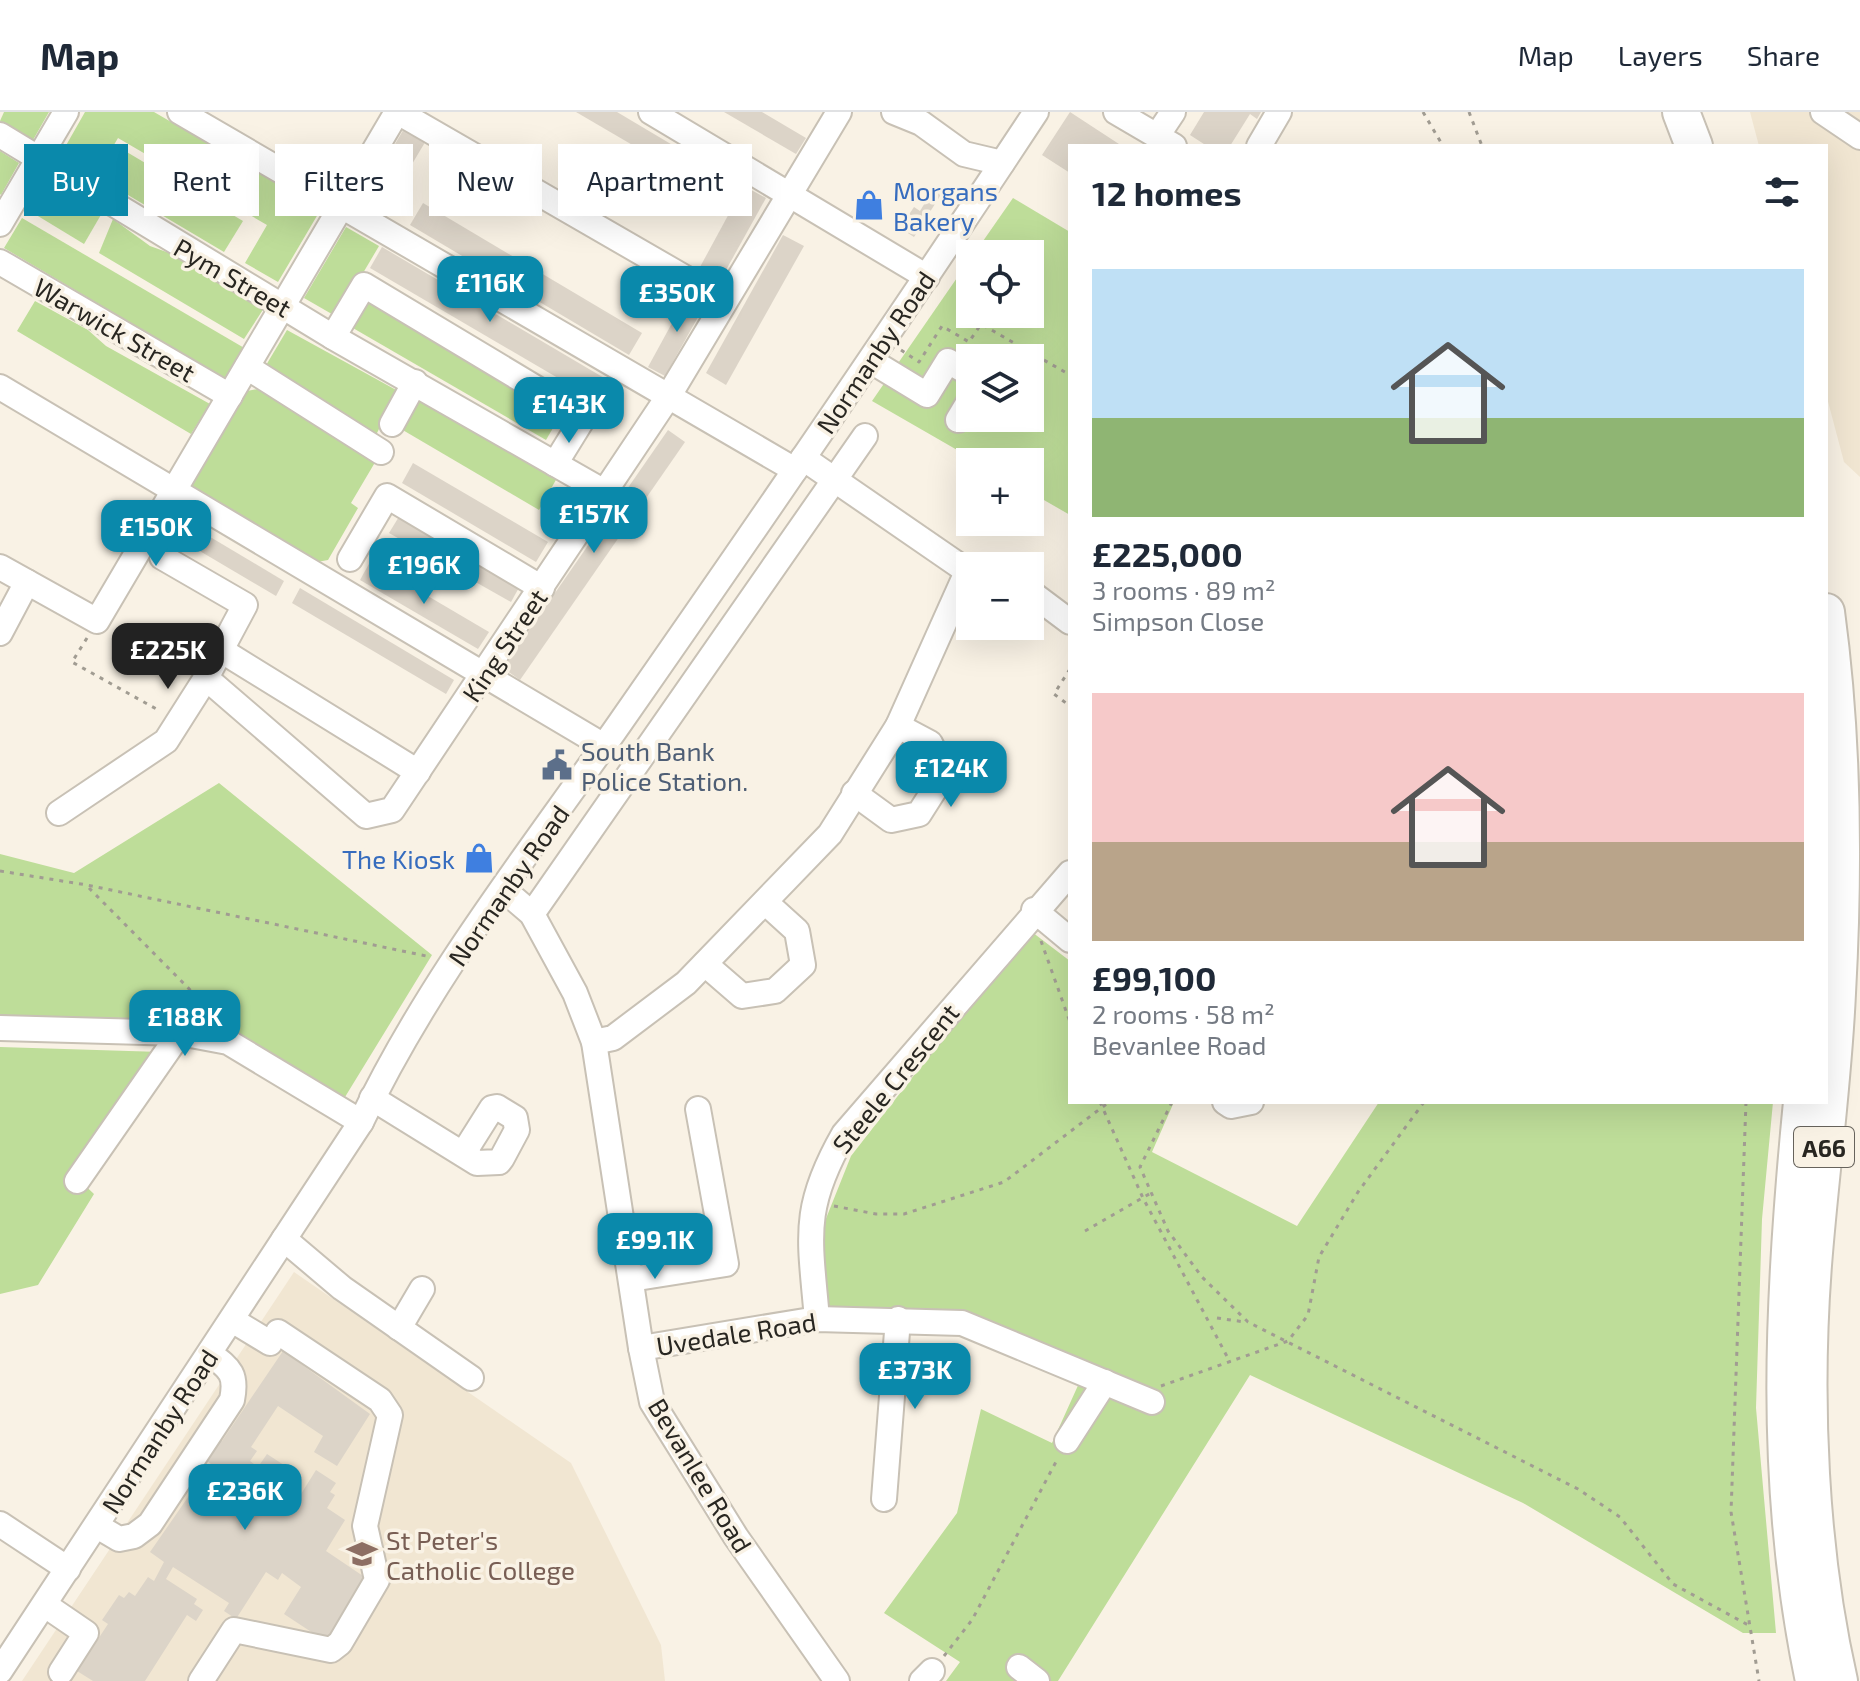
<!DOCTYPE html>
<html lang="en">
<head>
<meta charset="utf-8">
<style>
	body { margin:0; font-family:"Exo 2",sans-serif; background:#f6f6f7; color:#1f2937; height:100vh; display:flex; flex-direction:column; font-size:30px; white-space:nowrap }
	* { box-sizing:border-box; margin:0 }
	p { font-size:26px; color:#747a83 }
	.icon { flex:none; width:44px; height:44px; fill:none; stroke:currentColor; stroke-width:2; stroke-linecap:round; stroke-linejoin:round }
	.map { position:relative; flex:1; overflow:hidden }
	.side { position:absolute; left:1068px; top:32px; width:760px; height:960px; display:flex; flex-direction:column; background:#fff; border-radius:0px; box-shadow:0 8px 32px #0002 }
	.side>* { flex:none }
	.hud { position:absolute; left:24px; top:32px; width:760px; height:72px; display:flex; gap:16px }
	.fabs { position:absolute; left:956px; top:128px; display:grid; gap:16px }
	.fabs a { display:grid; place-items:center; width:88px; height:88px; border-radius:0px; background:#fff; box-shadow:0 8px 32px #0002; font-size:40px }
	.price { position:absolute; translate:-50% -68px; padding:0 18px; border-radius:16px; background:#0a89ab; color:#fff; font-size:26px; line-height:52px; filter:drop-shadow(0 2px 4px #0008) }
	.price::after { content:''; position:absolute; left:50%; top:48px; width:24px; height:18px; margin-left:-12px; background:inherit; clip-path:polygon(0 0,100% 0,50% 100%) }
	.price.active { background:#222; color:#fff }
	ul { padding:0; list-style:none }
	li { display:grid; align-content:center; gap:16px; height:424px; padding:0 24px }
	li span { display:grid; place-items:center; height:248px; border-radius:0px; color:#555 }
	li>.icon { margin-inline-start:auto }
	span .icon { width:144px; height:144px; fill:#fffc; stroke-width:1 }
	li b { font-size:34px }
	h2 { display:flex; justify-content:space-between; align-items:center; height:96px; padding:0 24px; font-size:34px }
	.chip { padding:0 28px; border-radius:0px; background:#fff; box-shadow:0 8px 32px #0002; font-size:28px; line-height:72px }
	.chip.active { background:#0a89ab; color:#fff }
	header { display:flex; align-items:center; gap:48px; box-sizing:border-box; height:112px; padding:0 40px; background:#fff; border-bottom:2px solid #e0e1e3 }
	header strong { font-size:38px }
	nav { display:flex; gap:44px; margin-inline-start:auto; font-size:28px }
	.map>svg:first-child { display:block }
</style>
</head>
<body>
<header>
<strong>Map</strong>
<nav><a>Map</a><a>Layers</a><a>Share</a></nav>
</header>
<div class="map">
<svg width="1860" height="1569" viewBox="0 0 1860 1569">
	<rect width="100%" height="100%" fill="#f9f2e5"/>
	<!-- built -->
	<g fill="#f1e6d2">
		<path d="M1750 0H1860V365L1844 350 1826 282V34H1759Z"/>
		<path d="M294 1160 571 1351 661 1533 665 1569H22Z"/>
	</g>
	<!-- green -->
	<g fill="#bedd99" fill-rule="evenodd">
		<path d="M4 0H49L33 28 0 9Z"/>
		<path d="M85 0H154L321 97 278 170 245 151 267 113 118 26 95 65 60 44Z"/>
		<path d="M120 36 243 109 224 140 101 67Z"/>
		<path d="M0 39 19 51 1 83 0 82Z"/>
		<path d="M46 67 102 101 84 132 28 98Z"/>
		<path d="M1013 86 1070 120V403L1030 380V350H978L872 289 970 147V202H1030V142H974ZM970 246H1030V306H970Z"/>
		<path d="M22 106 246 237 227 268 4 136Z"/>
		<path d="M113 107 150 134 172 142 264 196 244 227 99 141Z"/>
		<path d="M346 115 379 134 337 205 304 186Z"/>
		<path d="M364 180 564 297 546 328 346 212Z"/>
		<path d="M35 189 88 218 106 234 210 292 191 322 17 219Z"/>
		<path d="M287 218 398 279 375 325 262 260Z"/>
		<path d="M258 277 377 347 351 391 358 396 328 448 317 450 190 375 247 279Z"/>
		<path d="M420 286 557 366 539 398 401 317Z"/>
		<path d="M219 671 432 843 345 985 243 925 175 913 0 908V742L74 761Z"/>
		<path d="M1028 817 1070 849V990H1174L1152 1040 1297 1114 1379 990H1773L1762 1107 1756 1296 1776 1521H1743L1523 1391 1250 1263 1058 1569H946L960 1550 884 1501 957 1401 981 1297 1052 1331 1085 1258 956 1206H825L823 1114 851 1044Z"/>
		<path d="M0 935 161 940 75 1064 94 1082 38 1173 0 1182Z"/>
	</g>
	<!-- building -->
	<g fill="#dcd4c8">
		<path d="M576 0H617L728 66 718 83Z"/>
		<path d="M724 0H762L806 26 796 42Z"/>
		<path d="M1070 0 1122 34H1070V61L1042 43Z"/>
		<path d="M1204 0H1261L1257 7 1250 2 1230 34H1207L1190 23Z"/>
		<path d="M405 15 427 27 384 99 363 87Z"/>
		<path d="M744 74 766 86 721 167 700 155Z"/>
		<path d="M934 76 942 81 914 125 900 116 914 95 920 99Z"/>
		<path d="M423 91 642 221 629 243 410 113Z"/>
		<path d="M783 123 804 134 726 273 706 261Z"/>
		<path d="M382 135 611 270 599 290 370 156Z"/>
		<path d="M689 180 707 189 665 264 648 255Z"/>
		<path d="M668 318 685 330 520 568 503 556Z"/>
		<path d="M413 351 548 430 536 450 402 371Z"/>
		<path d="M400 403 521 472 511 490 389 421Z"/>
		<path d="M180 407 284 469 276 484 171 422Z"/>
		<path d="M370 450 489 520 478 537 360 468Z"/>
		<path d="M300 476 454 568 446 582 292 491Z"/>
		<path d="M283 1239 370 1302 337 1354 314 1340 323 1324 278 1294 251 1335 257 1339 250 1349 258 1355 267 1342 287 1355 279 1368 301 1382 316 1358 336 1371 330 1380 335 1383 327 1396 345 1408 326 1439 369 1468 328 1531 284 1502 301 1475 282 1461 278 1468 266 1460 236 1507 224 1499 229 1491 173 1455 166 1467 197 1487 194 1492 203 1498 196 1509 187 1503 145 1569H93L77 1559 108 1512 102 1508 119 1483 124 1486 129 1480 135 1484 148 1465 154 1469 164 1450 150 1440 211 1352 204 1347 217 1326 222 1329Z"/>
	</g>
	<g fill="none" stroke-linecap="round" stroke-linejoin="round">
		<!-- minor casing -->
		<g stroke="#c8c1b5" stroke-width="28">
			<g id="minor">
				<path d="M180 0 795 358"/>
				<path d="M398 0 725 189"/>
				<path d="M651 0 927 165"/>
				<path d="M894 0 921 11 964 42 1002 51"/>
				<path d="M1116 0 1174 34"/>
				<path d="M1823 0 1860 25"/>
				<path d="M0 23 333 225 606 381"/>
				<path d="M1157 24 1173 0"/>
				<path d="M1259 34 1279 0"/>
				<path d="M0 112 66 0"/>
				<path d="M0 150 230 284"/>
				<path d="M333 225 364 173 584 305 555 352"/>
				<path d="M871 249 927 283 948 249 970 262"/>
				<path d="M247 255 381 340"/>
				<path d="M0 275 604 634"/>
				<path d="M958 308 970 288"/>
				<path d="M392 312 415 270"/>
				<path d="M803 346 970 461"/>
				<path d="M350 447 387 384 542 476"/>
				<path d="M0 455 97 509 397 0"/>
				<path d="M1030 480 1070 510"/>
				<path d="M0 521 27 470"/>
				<path d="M219 537 418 660"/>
				<path d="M206 566 366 704 392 698 668 285 839 0"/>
				<path d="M854 681 891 708 919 702 945 661 930 631 898 614"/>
				<path d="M59 701 166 629 206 566 245 493 162 445"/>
				<path d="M503 777 532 802 575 881 594 930 641 1236 652 1290 736 1425 837 1569"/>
				<path d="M1034 798 1070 828"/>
				<path d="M532 802 865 324"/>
				<path d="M705 852 742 884 775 879 803 853 797 819 766 791"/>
				<path d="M0 916 180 921 228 930 361 1010"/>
				<path d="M594 930 613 926 686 871 830 722 898 614 967 460"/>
				<path d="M372 986 477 1051 499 1050 502 1046 517 1018 515 1006 497 995 492 996 463 1042"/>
				<path d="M1225 990 1231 994 1251 990"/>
				<path d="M77 1069 180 921"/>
				<path d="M284 1127 342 1176 471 1266"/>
				<path d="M631 1167 726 1152 698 997"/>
				<path d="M817 1207C810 1125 801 1097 844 1022L1070 761"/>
				<path d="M232 1208 270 1231"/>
				<path d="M399 1216 422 1177"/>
				<path d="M641 1236 817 1207 962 1211 1152 1290"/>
				<path d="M1067 1329 1105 1270"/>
				<path d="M884 1387 898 1207"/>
				<path d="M0 1412 68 1457"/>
				<path d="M97 1414 119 1427 134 1424 150 1412 232 1288C237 1263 231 1257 210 1242"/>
				<path d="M45 1493 86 1521 61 1560"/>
				<path d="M1019 1555 1037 1569"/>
				<path d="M0 1559 361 1010C429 867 530 740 620 611 761 409 900 206 1036 0"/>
				<path d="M201 1569 234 1518 331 1538 340 1531 377 1468 365 1414 390 1303 380 1288 278 1220"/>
				<path d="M922 1569 932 1559"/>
			</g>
		</g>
		<!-- highway casing -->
		<g stroke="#c8c1b5" stroke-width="40">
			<g id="highway">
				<path d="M1681 0 1694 34"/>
				<path d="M1826 500C1843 625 1844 755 1837 881 1833 972 1820 1062 1813 1153 1803 1286 1809 1438 1839 1569"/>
				<path d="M1802 990C1783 1184 1773 1370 1813 1564"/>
			</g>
		</g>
		<!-- path -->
		<g stroke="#a19c92" stroke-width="3" stroke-dasharray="4 6" stroke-linecap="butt">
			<path d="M1423 0 1443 34"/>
			<path d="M1469 0 1482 34"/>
			<path d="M901 238 919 250 942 214 969 230 981 212 1070 263"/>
			<path d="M87 526 72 550 160 599"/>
			<path d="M1070 557 1054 582 1070 594"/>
			<path d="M0 759 87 773 431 845"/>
			<path d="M89 776 219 907"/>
			<path d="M1041 829 1070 910"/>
			<path d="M1100 990 1143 1086 1230 1250"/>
			<path d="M1172 990 1140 1055 1168 1119 1202 1165 1248 1210 1578 1377 1620 1405 1673 1472 1750 1514"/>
			<path d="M1746 990 1731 1400 1759 1569"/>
			<path d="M834 1094 876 1102H904L1004 1070 1109 990"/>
			<path d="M1085 1119 1151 1081"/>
			<path d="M1217 1206 1245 1210"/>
			<path d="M1161 1274 1288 1229 1308 1203 1319 1145 1358 1080 1424 990"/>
			<path d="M944 1544 972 1508 1058 1346"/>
		</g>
		<!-- minor -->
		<use href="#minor" stroke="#fff" stroke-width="24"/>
		<!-- highway -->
		<use href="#highway" stroke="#fff" stroke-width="36"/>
	</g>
	<!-- icons -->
	<defs>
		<g id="shop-bare" transform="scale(2.4)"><path d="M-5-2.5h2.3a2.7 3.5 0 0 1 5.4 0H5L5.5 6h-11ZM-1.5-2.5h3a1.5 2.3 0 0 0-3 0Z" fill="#3f7fe0" stroke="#f9f2e5" stroke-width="2.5" paint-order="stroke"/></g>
		<g id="civic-bare" transform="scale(2.4)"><path d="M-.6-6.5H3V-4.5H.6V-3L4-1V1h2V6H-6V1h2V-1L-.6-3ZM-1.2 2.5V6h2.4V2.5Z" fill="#5c6f8a" stroke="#f9f2e5" stroke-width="2.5" paint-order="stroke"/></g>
		<g id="school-bare" transform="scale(2.4)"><path d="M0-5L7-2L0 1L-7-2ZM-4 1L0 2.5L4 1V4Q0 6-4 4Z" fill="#8d6e63" stroke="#f9f2e5" stroke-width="2.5" paint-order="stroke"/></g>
	</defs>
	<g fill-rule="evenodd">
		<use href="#shop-bare" x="869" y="93"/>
		<use href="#civic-bare" x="557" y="653"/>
		<use href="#shop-bare" x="479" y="746"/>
		<use href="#school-bare" x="362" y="1442"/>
	</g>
	<g text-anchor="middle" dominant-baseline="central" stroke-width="7" stroke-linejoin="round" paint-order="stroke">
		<!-- shield labels -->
		<rect fill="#f9f2e5" stroke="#67635c" stroke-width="2" x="1794" y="1015" width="60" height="40" rx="6"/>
		<g font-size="24" font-weight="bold" fill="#282621">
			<text x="1824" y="1035">A66</text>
		</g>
		<!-- shop labels -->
		<g font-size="26" fill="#366cbe" stroke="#f9f2e5" text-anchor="start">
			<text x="893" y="78">Morgans<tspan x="893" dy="30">Bakery</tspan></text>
			<text x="455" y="746" text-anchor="end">The Kiosk</text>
		</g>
		<!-- street labels -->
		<g font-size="26" fill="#282621" stroke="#f9f2e5">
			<text transform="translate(233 165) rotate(30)">Pym Street</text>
			<text transform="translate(115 217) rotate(30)">Warwick Street</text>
			<text transform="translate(875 240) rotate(-56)">Normanby Road</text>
			<text transform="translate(504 533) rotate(-56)">King Street</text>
			<text transform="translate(508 773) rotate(-55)">Normanby Road</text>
			<text transform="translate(895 966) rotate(-51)">Steele Crescent</text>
			<text transform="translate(736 1221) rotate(-9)">Uvedale Road</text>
			<text transform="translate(159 1319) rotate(-57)">Normanby Road</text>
			<text transform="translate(701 1363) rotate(59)">Bevanlee Road</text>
		</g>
		<!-- service labels -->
		<g font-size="26" fill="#4e5e75" stroke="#f9f2e5" text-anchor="start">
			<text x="581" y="638">South Bank<tspan x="581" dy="30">Police Station.</tspan></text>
		</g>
		<!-- education labels -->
		<g font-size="26" fill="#785e54" stroke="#f9f2e5" text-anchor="start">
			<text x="386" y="1427">St Peter's<tspan x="386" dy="30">Catholic College</tspan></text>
		</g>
	</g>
</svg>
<div class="fabs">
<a><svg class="icon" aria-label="locate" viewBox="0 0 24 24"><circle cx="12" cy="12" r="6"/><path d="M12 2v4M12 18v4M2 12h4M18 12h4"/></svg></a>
<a><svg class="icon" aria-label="layers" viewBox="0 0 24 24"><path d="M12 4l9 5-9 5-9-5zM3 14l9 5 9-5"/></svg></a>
<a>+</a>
<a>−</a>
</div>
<b class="price" style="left:490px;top:212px">£116K</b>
<b class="price" style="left:677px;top:222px">£350K</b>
<b class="price" style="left:569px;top:333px">£143K</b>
<b class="price" style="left:594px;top:443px">£157K</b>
<b class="price" style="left:156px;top:456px">£150K</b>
<b class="price" style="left:424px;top:494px">£196K</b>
<b class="price active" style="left:168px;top:579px">£225K</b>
<b class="price" style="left:951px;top:697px">£124K</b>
<b class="price" style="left:185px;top:946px">£188K</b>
<b class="price" style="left:655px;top:1169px">£99.1K</b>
<b class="price" style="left:915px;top:1299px">£373K</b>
<b class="price" style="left:245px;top:1420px">£236K</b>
<div class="hud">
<a class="chip active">Buy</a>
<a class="chip">Rent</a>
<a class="chip">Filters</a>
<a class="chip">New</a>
<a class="chip">Apartment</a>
</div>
<section class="side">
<h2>12 homes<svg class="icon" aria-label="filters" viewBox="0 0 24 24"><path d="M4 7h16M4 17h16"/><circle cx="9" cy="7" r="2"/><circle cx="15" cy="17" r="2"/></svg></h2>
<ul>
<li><span style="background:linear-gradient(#bfe0f5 60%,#8fb573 0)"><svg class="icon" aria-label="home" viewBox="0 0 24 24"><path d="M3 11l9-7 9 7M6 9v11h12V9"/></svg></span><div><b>£225,000</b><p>3 rooms · 89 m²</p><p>Simpson Close</p></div></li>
<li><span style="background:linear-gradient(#f6c9c9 60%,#b9a48a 0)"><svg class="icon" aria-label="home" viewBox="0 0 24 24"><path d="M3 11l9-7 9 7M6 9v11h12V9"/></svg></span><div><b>£99,100</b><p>2 rooms · 58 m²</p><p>Bevanlee Road</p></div></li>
</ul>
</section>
</div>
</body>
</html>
